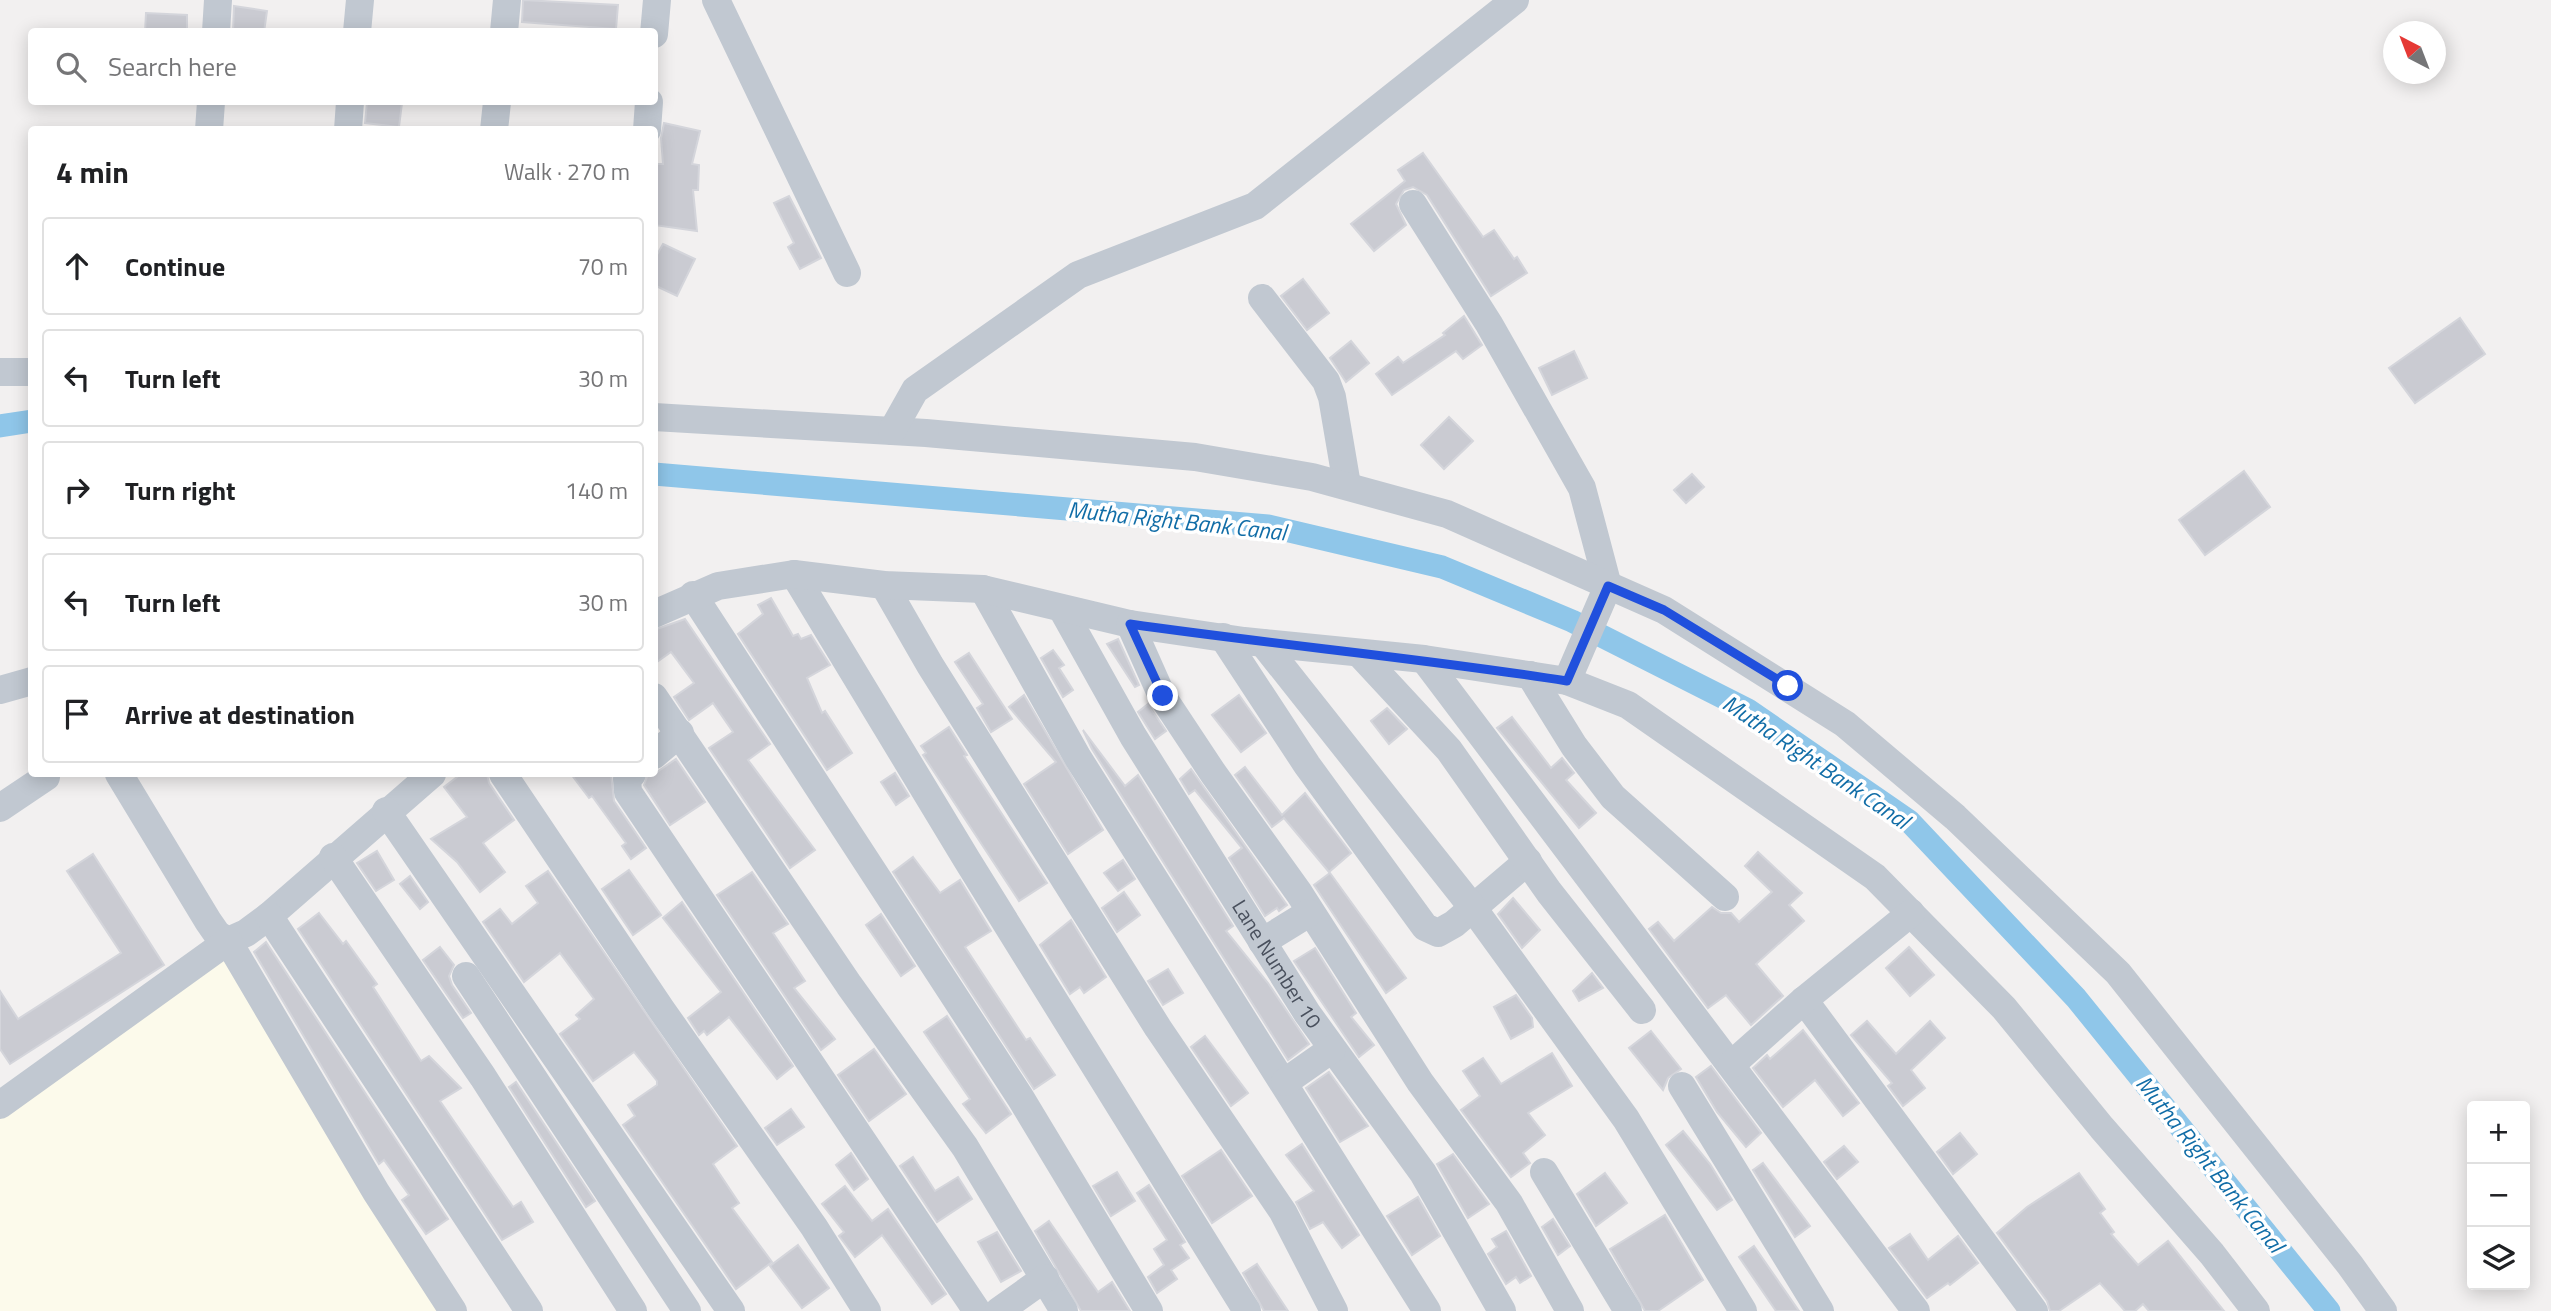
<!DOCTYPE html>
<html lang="en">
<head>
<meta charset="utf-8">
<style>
	body { margin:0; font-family:"Titillium Web",sans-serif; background:#f2f2f2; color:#202124 }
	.controls { position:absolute; right:21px; bottom:21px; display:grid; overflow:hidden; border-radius:7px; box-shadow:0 4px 18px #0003 }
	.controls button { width:63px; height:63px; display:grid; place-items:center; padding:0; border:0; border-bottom:2px solid #e0e0e0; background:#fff; color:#202124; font:35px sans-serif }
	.compass { position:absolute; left:2383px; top:21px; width:63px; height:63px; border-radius:50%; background:#fff; box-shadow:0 4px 18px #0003; rotate:318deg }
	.stop { position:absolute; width:21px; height:21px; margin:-16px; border:5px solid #2050dd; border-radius:50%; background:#fff }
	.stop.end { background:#2050dd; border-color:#fff; box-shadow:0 2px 7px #0008 }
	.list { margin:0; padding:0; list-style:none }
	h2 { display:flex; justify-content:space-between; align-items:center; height:91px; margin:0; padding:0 28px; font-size:30px }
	h2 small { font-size:23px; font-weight:400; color:#757577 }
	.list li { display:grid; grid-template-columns:46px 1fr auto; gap:21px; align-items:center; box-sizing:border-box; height:98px; margin:0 14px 14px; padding:0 14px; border:2px solid #e0e0e0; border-radius:7px }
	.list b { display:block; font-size:26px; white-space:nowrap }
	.list em { font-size:23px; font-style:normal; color:#757577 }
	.icon { flex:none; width:38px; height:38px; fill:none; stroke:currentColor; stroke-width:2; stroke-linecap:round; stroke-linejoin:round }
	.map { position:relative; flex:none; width:2551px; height:1311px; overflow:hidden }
	.search { position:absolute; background:#fff; box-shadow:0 4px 18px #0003; left:28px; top:28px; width:630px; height:77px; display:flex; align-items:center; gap:18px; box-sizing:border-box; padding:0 24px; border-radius:7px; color:#757577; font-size:26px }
	.panel { position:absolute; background:#fff; box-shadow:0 4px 18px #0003; left:28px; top:126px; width:630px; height:651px; border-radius:7px }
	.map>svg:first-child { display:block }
</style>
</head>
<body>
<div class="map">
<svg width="2551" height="1311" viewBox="0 0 2551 1311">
	<rect width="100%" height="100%" fill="#f2f0f0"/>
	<!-- commercial -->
	<polygon fill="#fcfaeb" points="224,955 438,1311 0,1311 0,1117"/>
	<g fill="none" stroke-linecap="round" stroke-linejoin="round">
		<!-- canal -->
		<g stroke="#8fc6e9" stroke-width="23">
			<polyline points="0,426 32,421"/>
			<polyline points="654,474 1268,526 1442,567 1572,621 1748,710 1909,821 2076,998 2329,1311"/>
		</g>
	</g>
	<!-- building -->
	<g fill="#cacbd2" stroke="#d4d5db" stroke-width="2">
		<polygon points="523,0 618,5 616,29 522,22"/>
		<polygon points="234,6 267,11 264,32 233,32"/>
		<polygon points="146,13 187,15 187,32 145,32"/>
		<polygon points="367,102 402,103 399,127 365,123"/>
		<polygon points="664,123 700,131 692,164 699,165 698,190 693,190 697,231 654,225 655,164 663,164 661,138"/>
		<polygon points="1423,153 1483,237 1494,230 1514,259 1517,257 1527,273 1491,296 1427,195 1413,187 1404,190 1396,204 1406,225 1374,251 1351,224 1405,181 1398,170"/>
		<polygon points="789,196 821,258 800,269 788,247 794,243 774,203"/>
		<polygon points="663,244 695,259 677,296 654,285 654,260"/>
		<polygon points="1303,279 1329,313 1307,330 1281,296"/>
		<polygon points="1464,316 1482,345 1463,359 1456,351 1392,395 1376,374 1398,357 1403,363 1445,335 1443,333"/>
		<polygon points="2460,318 2485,354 2415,403 2389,368"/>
		<polygon points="1351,341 1369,363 1346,382 1330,358"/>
		<polygon points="1574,351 1587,378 1552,395 1539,368"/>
		<polygon points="1449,417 1473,441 1444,469 1421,445"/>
		<polygon points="2244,471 2270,507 2205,555 2179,520"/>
		<polygon points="1692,474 1704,487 1686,503 1674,490"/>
		<polygon points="771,598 793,636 798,634 801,639 811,635 830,665 807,678 822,713 825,711 852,753 827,770 738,634 763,614 758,605"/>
		<polygon points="685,619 770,744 748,760 815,850 790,868 709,748 733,732 713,703 689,720 674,697 694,683 671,652 654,664 654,630"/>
		<polygon points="1118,639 1139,685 1135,687 1107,644"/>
		<polygon points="1053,650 1064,665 1059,668 1073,690 1063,697 1041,658"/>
		<polygon points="969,653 1012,719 991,732 977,708 983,704 955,662"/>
		<polygon points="1024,695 1103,830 1068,854 1024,784 1056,762 1009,707"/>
		<polygon points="1239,695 1266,733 1241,752 1212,715"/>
		<polygon points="1148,704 1166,731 1155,739 1138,712"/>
		<polygon points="1387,708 1407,729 1389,744 1371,721"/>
		<polygon points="1512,717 1551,768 1562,758 1574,773 1566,780 1596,813 1579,828 1497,728"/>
		<polygon points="949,727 967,755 964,756 1047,883 1019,901 923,755 926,753 921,746"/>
		<polygon points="1083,730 1125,786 1138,775 1233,926 1226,931 1268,983 1309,1044 1288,1060 1092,749"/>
		<polygon points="676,759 705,802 670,825 644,785 648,774 654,774"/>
		<polygon points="1245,767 1282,815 1305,793 1351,853 1329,872 1284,818 1272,827 1235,775"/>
		<polygon points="1191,769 1287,905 1279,911 1277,908 1265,916 1229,858 1242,848 1195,790 1189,794 1180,779"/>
		<polygon points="895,773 909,796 896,805 881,782"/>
		<polygon points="461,774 487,774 489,783 514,820 483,843 505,872 480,892 457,862 431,839 467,817 444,787"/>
		<polygon points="571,774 611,774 614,801 646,848 631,859 622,846 626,843 592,796 589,798"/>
		<polygon points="377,851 394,880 376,891 357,863"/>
		<polygon points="1758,852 1802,893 1789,905 1804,921 1756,964 1783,996 1751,1025 1726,995 1708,1008 1649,929 1658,922 1674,941 1712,907 1721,913 1731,913 1739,922 1772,892 1745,866"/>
		<polygon points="93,854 164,965 10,1064 0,1049 0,991 18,1019 121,953 67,871"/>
		<polygon points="913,857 940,893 960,880 991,931 965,947 1026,1040 1030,1038 1055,1075 1034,1089 893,872"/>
		<polygon points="1123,860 1135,879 1118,891 1104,873"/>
		<polygon points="629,870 661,915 633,935 602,889"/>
		<polygon points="548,871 737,1146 713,1164 739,1203 732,1208 772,1262 736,1289 623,1125 635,1116 628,1105 657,1085 657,1081 634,1052 593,1081 560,1034 580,1019 576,1015 594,999 560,953 524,982 483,922 500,909 512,924 538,903 526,886"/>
		<polygon points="752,872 788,924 773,933 805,981 794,988 835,1039 821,1050 717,895"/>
		<polygon points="1330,873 1406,978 1386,993 1314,885"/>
		<polygon points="410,876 428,902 420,909 400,884"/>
		<polygon points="1124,892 1140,915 1117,932 1102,908"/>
		<polygon points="1513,898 1540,930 1522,948 1498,914"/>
		<polygon points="682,902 793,1066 777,1079 729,1017 707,1035 704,1031 699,1035 688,1018 721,992 663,918"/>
		<polygon points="319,913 343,944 346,941 377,984 373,987 421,1061 429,1056 461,1088 440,1101 513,1207 521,1202 533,1222 502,1240 298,929"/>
		<polygon points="881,914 915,966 901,976 866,925"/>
		<polygon points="1071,920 1106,977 1084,993 1080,987 1070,994 1040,945"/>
		<polygon points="266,942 448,1219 426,1234 402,1200 409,1195 384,1160 379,1164 254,952"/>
		<polygon points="440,947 454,965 449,976 452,985 471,1013 463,1018 423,960"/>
		<polygon points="1909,947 1934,975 1910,996 1886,968"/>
		<polygon points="1315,948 1356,1013 1351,1017 1374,1045 1359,1057 1294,961"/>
		<polygon points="1168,969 1183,993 1163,1005 1148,981"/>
		<polygon points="1592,973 1603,988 1579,1001 1573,991"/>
		<polygon points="1516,995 1532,1018 1533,1027 1511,1039 1494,1007"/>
		<polygon points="947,1016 1011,1114 986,1133 963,1104 970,1099 924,1032"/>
		<polygon points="1867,1021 1896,1054 1930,1021 1945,1038 1911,1070 1925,1088 1903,1106 1888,1086 1892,1083 1851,1035"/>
		<polygon points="1803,1030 1859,1103 1843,1116 1815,1080 1783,1107 1753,1068 1767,1055 1770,1059"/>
		<polygon points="1651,1031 1681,1069 1668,1078 1663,1090 1629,1048"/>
		<polygon points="1205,1036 1248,1093 1231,1106 1191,1047"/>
		<polygon points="874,1049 906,1094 869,1121 838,1075"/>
		<polygon points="1552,1053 1572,1086 1528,1113 1545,1135 1523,1153 1530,1163 1511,1177 1461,1110 1480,1096 1463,1071 1483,1058 1501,1084"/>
		<polygon points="1711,1066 1761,1133 1746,1147 1717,1112 1696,1077"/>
		<polygon points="1329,1072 1368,1126 1340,1142 1306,1088"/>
		<polygon points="516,1082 595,1201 586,1207 509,1087"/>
		<polygon points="791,1109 804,1127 777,1145 765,1128"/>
		<polygon points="1683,1131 1710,1164 1732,1200 1717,1210 1666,1145"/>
		<polygon points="1960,1133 1977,1154 1953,1174 1937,1152"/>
		<polygon points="1302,1144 1359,1235 1342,1248 1323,1222 1310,1229 1296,1202 1314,1191 1286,1155"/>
		<polygon points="1844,1146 1858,1162 1837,1179 1824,1162"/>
		<polygon points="1221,1150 1252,1196 1212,1223 1182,1176"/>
		<polygon points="851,1153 868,1179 854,1190 836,1165"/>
		<polygon points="1453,1154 1489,1204 1468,1218 1437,1164"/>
		<polygon points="913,1157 935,1191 958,1177 972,1199 937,1222 900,1166"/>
		<polygon points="1763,1163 1810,1226 1795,1237 1753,1170"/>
		<polygon points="1117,1172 1135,1201 1111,1216 1093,1186"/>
		<polygon points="1605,1173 1627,1203 1596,1226 1577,1194"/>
		<polygon points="2079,1173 2105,1209 2100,1213 2114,1232 2111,1234 2138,1265 2168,1241 2224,1311 2149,1311 2143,1304 2135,1311 2125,1311 2100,1283 2059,1311 2050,1311 2047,1301 1997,1233 2027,1207"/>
		<polygon points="1149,1185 1185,1242 1180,1245 1189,1258 1171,1270 1177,1279 1157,1293 1148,1277 1164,1265 1154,1249 1167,1240 1137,1193"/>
		<polygon points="845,1186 872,1221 888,1209 946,1294 932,1304 882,1235 855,1257 839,1236 844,1232 822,1204"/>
		<polygon points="1418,1197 1440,1236 1412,1255 1387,1216"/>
		<polygon points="1665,1215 1703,1280 1658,1311 1645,1311 1610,1249"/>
		<polygon points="1553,1219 1570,1246 1558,1255 1542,1227"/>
		<polygon points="1049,1221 1098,1292 1112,1282 1130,1311 1081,1311 1035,1231"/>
		<polygon points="1506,1231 1531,1276 1520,1283 1516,1277 1506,1284 1488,1254 1497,1247 1492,1239"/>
		<polygon points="997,1232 1021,1271 1001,1282 978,1242"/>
		<polygon points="1910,1234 1928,1260 1958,1236 1978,1263 1950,1285 1948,1283 1927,1298 1889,1248"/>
		<polygon points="798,1245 829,1288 802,1308 770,1266"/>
		<polygon points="1754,1246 1799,1311 1776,1311 1739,1257"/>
		<polygon points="1257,1264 1288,1311 1264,1311 1243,1273"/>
	</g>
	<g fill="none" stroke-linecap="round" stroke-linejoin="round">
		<!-- minor -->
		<g stroke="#c1c8d1" stroke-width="28">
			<polyline points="716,0 847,273"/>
			<polyline points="216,32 218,0"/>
			<polyline points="357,32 360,0"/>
			<polyline points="504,32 507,0"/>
			<polyline points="654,34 657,0"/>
			<polyline points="209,130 211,102"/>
			<polyline points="348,130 350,102"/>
			<polyline points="494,130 497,102"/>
			<polyline points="647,130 649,102"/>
			<polyline points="1413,204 1489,324 1582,488 1608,586 1567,681"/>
			<polyline points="1262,298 1326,381 1332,397 1347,485"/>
			<polyline points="0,372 32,372"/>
			<polyline points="654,417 926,433 1195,457 1312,477 1447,514 1664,610 1845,724 1955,817 2118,973 2350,1265 2383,1311"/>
			<polyline points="892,431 915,390 1078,275 1255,206 1515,0"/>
			<polyline points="794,574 967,860 1247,1311"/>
			<polyline points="884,585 930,665 1158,1028 1283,1212 1334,1311"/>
			<polyline points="983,589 1078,758 1427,1311"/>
			<polyline points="693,595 1020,1097 1149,1311"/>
			<path id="s1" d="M1062,609L1133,736L1307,1013L1423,1173L1502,1311"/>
			<polyline points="654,614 718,586 794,574 884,585 983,589 1130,624 1244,641 1424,659 1567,681 1628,705 1875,877 2004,1008 2102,1128 2212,1254 2256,1311"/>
			<polyline points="1130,624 1162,696 1213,773 1299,893 1420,1082 1509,1203 1570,1311"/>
			<polyline points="1223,637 1307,765 1425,927 1438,933 1454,924 1528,861"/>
			<polyline points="1263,643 1473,908 1626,1119 1743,1311"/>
			<polyline points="1359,653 1449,750 1549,892 1642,1010"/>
			<polyline points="1424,659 1916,1311"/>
			<polyline points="1530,675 1574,746 1613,797 1725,897"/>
			<polyline points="0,690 32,681"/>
			<polyline points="654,697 849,985 965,1147 1064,1311"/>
			<polyline points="654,755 680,733"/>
			<polyline points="119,774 208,921 217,934 228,941 246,933 269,916 432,774"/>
			<polyline points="503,774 661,1009 814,1227 867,1311"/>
			<polyline points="632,774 627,779 628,792 977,1311"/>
			<polyline points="0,808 46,777"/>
			<polyline points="386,811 731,1311"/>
			<polyline points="333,857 483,1077 633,1311"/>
			<polyline points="269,916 529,1311"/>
			<polyline points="1262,942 1309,913"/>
			<polyline points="466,976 687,1311"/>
			<polyline points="1804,1000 2034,1311"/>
			<polyline points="1732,1064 1804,1000 1911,913"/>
			<polyline points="1285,1082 1332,1049"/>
			<polyline points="1682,1086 1820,1311"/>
			<polyline points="0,1105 228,941 376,1192 453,1311"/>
			<polyline points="1544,1172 1628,1311"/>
			<polyline points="999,1311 1045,1278"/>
		</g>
	</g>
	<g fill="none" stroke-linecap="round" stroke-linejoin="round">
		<!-- route -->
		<path stroke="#2050dd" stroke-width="9" d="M1163,696L1130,624C1276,645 1422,658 1567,681L1608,586L1664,610L1788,686"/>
	</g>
	<g text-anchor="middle" stroke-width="7" stroke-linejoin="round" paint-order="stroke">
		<!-- street labels -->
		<g font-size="21" fill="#49505d" stroke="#fff">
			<text dy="7" stroke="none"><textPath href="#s1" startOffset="415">Lane Number 10</textPath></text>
		</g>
		<!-- water labels -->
		<g font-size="23" font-style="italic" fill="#116da7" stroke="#fff">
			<text transform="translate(1177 521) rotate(6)" y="8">Mutha Right Bank Canal</text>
			<text transform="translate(1816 762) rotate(34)" y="8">Mutha Right Bank Canal</text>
			<text transform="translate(2210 1164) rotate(51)" y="8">Mutha Right Bank Canal</text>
		</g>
	</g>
</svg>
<div class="controls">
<button>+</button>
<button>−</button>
<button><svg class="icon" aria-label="layers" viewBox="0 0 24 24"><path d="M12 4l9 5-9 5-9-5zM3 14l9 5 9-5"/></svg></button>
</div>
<svg class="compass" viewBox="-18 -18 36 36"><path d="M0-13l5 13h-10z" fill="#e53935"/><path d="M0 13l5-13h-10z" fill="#757577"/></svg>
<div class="stop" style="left:1788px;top:686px"></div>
<div class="stop end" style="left:1163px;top:696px"></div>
<div class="search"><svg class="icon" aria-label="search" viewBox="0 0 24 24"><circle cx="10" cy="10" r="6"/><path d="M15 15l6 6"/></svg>Search here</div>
<section class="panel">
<h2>4 min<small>Walk · 270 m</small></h2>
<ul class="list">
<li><svg class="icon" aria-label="ahead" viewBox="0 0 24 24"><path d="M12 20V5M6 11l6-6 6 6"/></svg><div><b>Continue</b></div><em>70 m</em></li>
<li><svg class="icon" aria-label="left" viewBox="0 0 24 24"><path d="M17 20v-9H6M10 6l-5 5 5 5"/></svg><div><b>Turn left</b></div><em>30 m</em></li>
<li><svg class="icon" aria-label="right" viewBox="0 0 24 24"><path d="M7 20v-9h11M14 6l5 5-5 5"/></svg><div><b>Turn right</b></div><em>140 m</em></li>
<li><svg class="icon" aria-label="left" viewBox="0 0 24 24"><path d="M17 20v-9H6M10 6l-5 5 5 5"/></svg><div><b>Turn left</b></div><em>30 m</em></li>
<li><svg class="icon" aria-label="arrive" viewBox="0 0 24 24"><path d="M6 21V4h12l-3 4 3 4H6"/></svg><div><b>Arrive at destination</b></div></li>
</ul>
</section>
</div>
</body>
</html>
